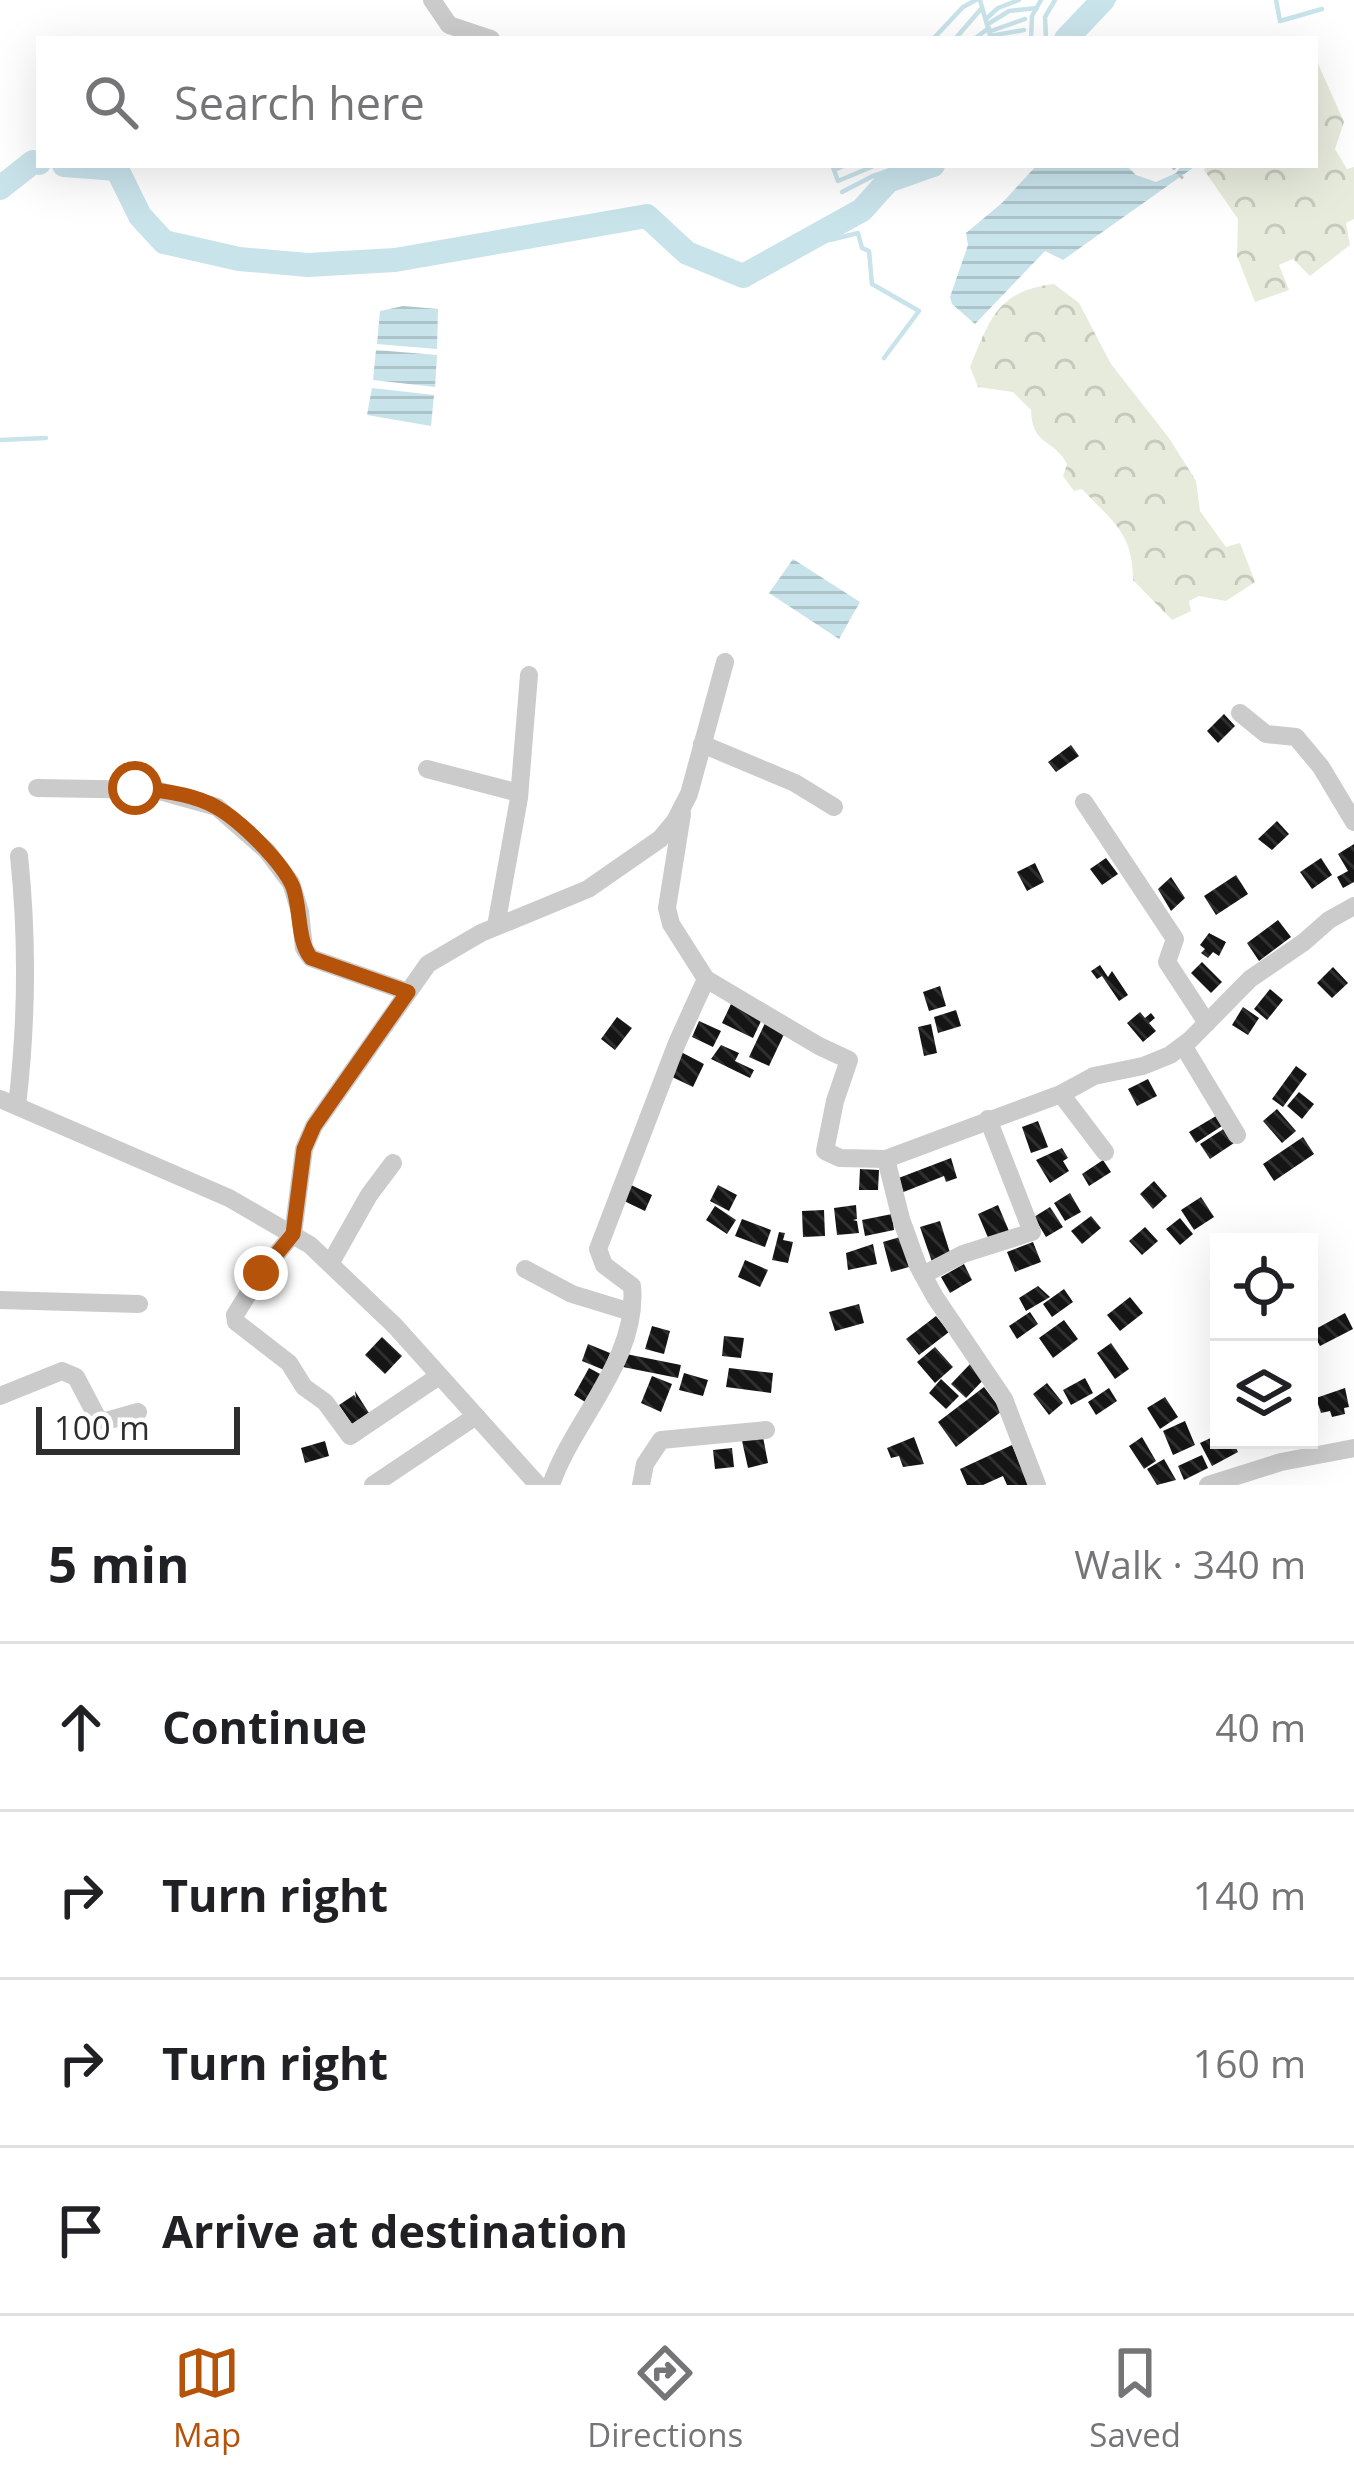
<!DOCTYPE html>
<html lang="en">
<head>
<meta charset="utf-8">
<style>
	body { margin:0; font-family:"Open Sans",sans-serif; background:#f2f2f2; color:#202124 }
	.controls { position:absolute; right:36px; bottom:36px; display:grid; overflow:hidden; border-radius:0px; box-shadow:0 12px 48px #0002 }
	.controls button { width:108px; height:108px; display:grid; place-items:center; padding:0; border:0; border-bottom:3px solid #e0e0e0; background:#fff; color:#202124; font:60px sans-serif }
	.scale { position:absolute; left:36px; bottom:30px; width:204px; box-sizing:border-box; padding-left:12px; border:6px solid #2e2e2e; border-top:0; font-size:33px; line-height:42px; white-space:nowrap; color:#2e2e2e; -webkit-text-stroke:9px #fff; paint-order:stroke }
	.stop { position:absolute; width:36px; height:36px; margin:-27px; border:9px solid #b45309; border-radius:50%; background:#fff }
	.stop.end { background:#b45309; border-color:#fff; box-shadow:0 3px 12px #0008 }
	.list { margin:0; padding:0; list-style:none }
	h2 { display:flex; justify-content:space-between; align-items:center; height:156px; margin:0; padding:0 48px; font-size:51px }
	h2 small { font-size:39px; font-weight:400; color:#757577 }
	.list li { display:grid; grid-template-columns:78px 1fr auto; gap:36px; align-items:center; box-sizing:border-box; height:168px; padding:0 48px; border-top:3px solid #e0e0e0 }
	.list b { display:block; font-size:45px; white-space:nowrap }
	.list em { font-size:39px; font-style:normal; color:#757577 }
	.icon { flex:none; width:66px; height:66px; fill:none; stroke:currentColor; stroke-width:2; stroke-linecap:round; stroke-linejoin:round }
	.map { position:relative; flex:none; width:1354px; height:1485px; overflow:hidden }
	.search { position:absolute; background:#fff; box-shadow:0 12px 48px #0002; left:36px; right:36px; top:36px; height:132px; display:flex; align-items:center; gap:30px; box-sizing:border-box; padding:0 42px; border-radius:0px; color:#757577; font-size:45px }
	.sheet { height:828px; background:#fff }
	nav { display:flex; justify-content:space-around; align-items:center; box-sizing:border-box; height:168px; border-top:3px solid #e0e0e0; background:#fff; font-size:33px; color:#757577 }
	nav a { display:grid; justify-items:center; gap:6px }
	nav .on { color:#b45309 }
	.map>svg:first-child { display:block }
</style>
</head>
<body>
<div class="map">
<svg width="1354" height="1485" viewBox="0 0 1354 1485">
	<defs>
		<pattern id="forest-crowns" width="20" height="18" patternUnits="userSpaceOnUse" patternTransform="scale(3)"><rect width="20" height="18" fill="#e7ebdc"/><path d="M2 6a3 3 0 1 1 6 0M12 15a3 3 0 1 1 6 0" fill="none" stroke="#c6cabd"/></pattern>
		<pattern id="water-rules" width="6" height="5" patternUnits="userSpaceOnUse" patternTransform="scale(3)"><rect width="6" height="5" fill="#c9e3eb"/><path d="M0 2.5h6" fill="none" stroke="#adc3ca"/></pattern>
		<pattern id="building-back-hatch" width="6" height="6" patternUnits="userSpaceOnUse" patternTransform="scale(3)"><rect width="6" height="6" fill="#151515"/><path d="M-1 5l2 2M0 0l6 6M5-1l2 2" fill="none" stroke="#2f2f2f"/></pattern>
	</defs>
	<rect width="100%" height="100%" fill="#fff"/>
	<!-- forest -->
	<g fill="url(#forest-crowns)">
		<polygon points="1315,57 1344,122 1335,149 1347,169 1354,167 1354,219 1346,223 1350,245 1310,276 1293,259 1279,265 1289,290 1255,302 1237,256 1238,219 1204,170 1208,165 1315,165"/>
		<path d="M1054,284L1079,303L1111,364L1169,438L1196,481L1200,511L1226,547L1240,543L1255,582L1226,601L1199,596L1189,601L1191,611L1172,620L1133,580C1133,533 1113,522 1082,489L1074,491L1063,476L1067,464C1055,439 1032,447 1031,410L1013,392L978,387L970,367C990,319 997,291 1054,284Z"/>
	</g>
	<!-- water -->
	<g fill="url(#water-rules)">
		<polygon points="1037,165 1126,165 1136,175 1156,182 1176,173 1182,165 1197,165 1063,260 1045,251 975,324 952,304 950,297 968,245 966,233 1002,203"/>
		<polygon points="403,306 438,309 437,349 377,344 380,311"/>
		<polygon points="376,350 437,355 435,387 373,380"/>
		<polygon points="372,388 434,395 431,426 367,415"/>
		<polygon points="793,559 860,602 839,639 769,593"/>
	</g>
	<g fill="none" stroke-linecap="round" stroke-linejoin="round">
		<!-- stream -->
		<g stroke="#c9e3eb" stroke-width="4.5">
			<polyline points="980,0 991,39"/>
			<polyline points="1276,0 1280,21 1322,9"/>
			<polyline points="1097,16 1114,0"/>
			<polyline points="987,18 998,8 1019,0"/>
			<polyline points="988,24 1009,11 1037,8"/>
			<polyline points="991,31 1025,19"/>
			<polyline points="990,36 1024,30"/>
			<polyline points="933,39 963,7 976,0"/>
			<polyline points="955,39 981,9"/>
			<polyline points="974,39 989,28"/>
			<polyline points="1031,39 1032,16 1041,0"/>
			<polyline points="1046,39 1045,17 1055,0"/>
			<polyline points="832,165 834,170 846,165"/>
			<polyline points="117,169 121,165"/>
			<polyline points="834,170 838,181 876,165"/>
			<polyline points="842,192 873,176 907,165"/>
			<polyline points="820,236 830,240 858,233 862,248 869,251 872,284 919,311 884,358"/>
			<polyline points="0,440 46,438"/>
		</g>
		<!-- river -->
		<g stroke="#c9e3eb" stroke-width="24">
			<polyline points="1066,39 1103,0"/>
			<polyline points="64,165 117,169 140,216 164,242 239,259 308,265 395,260 647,216 687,253 743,276 862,210 888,181 933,165"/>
			<polyline points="0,188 33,162 39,163"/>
		</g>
	</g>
	<!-- building -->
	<g fill="url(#building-back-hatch)">
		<polygon points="1224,714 1235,726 1218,743 1207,731"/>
		<polygon points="1071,745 1079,756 1056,772 1048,762"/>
		<polygon points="1277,821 1289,834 1272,850 1258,839"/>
		<polygon points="1354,844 1354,882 1343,888 1337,877 1348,871 1338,854"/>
		<polygon points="1106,858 1118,874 1102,885 1090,869"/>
		<polygon points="1321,858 1332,875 1312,889 1300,872"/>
		<polygon points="1035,863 1044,882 1027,891 1017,872"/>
		<polygon points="1236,875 1248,894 1216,915 1204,896"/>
		<polygon points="1171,877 1185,898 1171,911 1158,889"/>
		<polygon points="1278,920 1291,937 1259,961 1247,943"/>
		<polygon points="1209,933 1226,942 1219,956 1213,952 1208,958 1201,953 1205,949 1200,945"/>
		<polygon points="1202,962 1222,982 1211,993 1191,973"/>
		<polygon points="1100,965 1108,977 1112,971 1128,995 1119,1001 1102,976 1097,979 1091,971"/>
		<polygon points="1333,967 1348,983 1332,998 1317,983"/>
		<polygon points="940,986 946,1006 929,1011 923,992"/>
		<polygon points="1270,989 1283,1000 1267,1020 1254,1009"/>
		<polygon points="731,1004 762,1019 753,1038 722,1023"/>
		<polygon points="1243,1007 1259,1018 1248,1035 1232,1025"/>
		<polygon points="956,1010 961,1026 938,1033 934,1017"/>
		<polygon points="1140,1012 1145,1018 1151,1013 1155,1018 1149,1023 1156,1031 1143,1042 1127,1023"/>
		<polygon points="617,1017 632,1028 615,1050 601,1039"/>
		<polygon points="699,1021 721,1031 713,1047 692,1037"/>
		<polygon points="766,1021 786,1030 769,1066 749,1057"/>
		<polygon points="931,1024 937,1053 924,1056 918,1027"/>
		<polygon points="721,1045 739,1053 735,1061 754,1070 750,1078 711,1059"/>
		<polygon points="681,1052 704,1064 693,1087 670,1076"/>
		<polygon points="1296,1066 1307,1074 1283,1107 1272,1099"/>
		<polygon points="1148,1079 1157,1096 1137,1106 1128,1089"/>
		<polygon points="1299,1092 1314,1104 1302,1119 1287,1106"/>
		<polygon points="1277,1109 1296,1131 1282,1143 1263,1121"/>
		<polygon points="1216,1116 1222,1126 1196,1143 1189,1132"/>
		<polygon points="1038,1121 1048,1147 1031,1153 1022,1127"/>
		<polygon points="1225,1128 1234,1143 1210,1159 1200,1144"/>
		<polygon points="1303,1137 1314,1154 1274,1181 1263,1164"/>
		<polygon points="1062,1148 1068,1158 1063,1161 1069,1171 1050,1183 1036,1160"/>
		<polygon points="951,1158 957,1178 946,1182 944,1176 901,1193 896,1179"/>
		<polygon points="1103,1160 1111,1172 1089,1186 1082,1174"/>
		<polygon points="860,1169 879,1170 878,1190 859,1190"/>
		<polygon points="1154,1181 1167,1196 1153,1209 1140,1194"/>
		<polygon points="631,1185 652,1195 645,1211 624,1201"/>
		<polygon points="718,1185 737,1195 729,1211 710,1201"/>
		<polygon points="1070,1193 1081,1212 1065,1221 1054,1203"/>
		<polygon points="1201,1197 1214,1217 1194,1230 1181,1210"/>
		<polygon points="856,1205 857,1219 853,1220 857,1221 859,1233 837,1235 834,1208"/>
		<polygon points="998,1205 1009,1231 989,1240 978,1214"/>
		<polygon points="715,1206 736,1220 727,1234 706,1220"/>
		<polygon points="1050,1207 1063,1227 1046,1237 1034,1217"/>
		<polygon points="824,1210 825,1236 803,1237 802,1211"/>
		<polygon points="892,1214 894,1230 865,1236 862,1220"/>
		<polygon points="1091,1216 1101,1228 1082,1244 1071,1231"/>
		<polygon points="1180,1218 1193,1234 1180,1245 1166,1229"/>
		<polygon points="742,1219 771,1230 765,1247 735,1236"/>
		<polygon points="940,1221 951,1256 932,1262 920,1227"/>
		<polygon points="1145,1227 1158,1241 1142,1255 1129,1241"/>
		<polygon points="779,1232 785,1233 783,1240 793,1242 788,1263 772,1260"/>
		<polygon points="900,1237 909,1267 891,1272 883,1242"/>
		<polygon points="1033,1242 1041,1262 1015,1272 1007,1252"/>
		<polygon points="873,1244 877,1264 848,1270 846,1253"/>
		<polygon points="745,1260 768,1270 760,1287 738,1277"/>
		<polygon points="964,1264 972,1280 950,1293 941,1277"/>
		<polygon points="1038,1286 1050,1297 1026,1311 1019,1298"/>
		<polygon points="1064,1289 1073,1302 1052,1317 1043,1304"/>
		<polygon points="1130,1297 1143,1313 1120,1331 1107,1315"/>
		<polygon points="859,1304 864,1323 835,1331 829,1312"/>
		<polygon points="1030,1312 1038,1324 1017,1339 1009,1326"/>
		<polygon points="1345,1313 1353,1329 1320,1346 1312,1331"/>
		<polygon points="936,1316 949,1332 919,1355 906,1339"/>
		<polygon points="1064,1320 1078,1339 1053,1358 1039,1338"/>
		<polygon points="652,1326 670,1331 664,1354 645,1349"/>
		<polygon points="724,1336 744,1338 741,1358 722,1356"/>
		<polygon points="382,1337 402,1356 385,1374 365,1355"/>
		<polygon points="1111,1343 1129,1369 1115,1379 1097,1353"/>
		<polygon points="588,1344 610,1353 604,1370 582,1361"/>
		<polygon points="935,1347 953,1367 935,1383 917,1362"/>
		<polygon points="621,1353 681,1365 678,1378 618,1366"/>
		<polygon points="971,1363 986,1377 966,1398 951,1384"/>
		<polygon points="589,1368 606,1377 590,1405 574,1395"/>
		<polygon points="729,1368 773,1373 771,1393 726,1387"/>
		<polygon points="684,1373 708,1380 703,1396 679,1390"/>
		<polygon points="652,1376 672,1384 661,1412 641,1403"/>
		<polygon points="1085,1378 1093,1393 1071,1405 1063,1390"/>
		<polygon points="941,1379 959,1396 946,1409 929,1393"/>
		<polygon points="1047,1383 1063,1403 1049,1415 1033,1394"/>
		<polygon points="984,1387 1002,1411 956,1447 938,1422"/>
		<polygon points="1109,1388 1117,1401 1096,1415 1088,1402"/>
		<polygon points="1345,1388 1349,1407 1344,1408 1345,1414 1332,1417 1330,1411 1321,1413 1316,1398"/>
		<polygon points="355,1391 369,1413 352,1424 339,1405 354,1395 356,1398"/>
		<polygon points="1165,1397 1178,1417 1160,1429 1147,1408"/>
		<polygon points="1185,1421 1195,1445 1173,1455 1163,1431"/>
		<polygon points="1219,1434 1219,1440 1232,1440 1238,1452 1212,1466 1200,1443"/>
		<polygon points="763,1437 768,1463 748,1468 742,1441"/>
		<polygon points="914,1437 924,1464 903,1467 899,1456 891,1458 887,1448"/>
		<polygon points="1142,1437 1156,1461 1144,1469 1129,1446"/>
		<polygon points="325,1441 329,1456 305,1463 301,1448"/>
		<polygon points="1012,1445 1029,1485 1007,1485 1003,1476 983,1485 967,1485 960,1469"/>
		<polygon points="732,1448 734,1467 715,1469 713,1450"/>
		<polygon points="1202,1455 1208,1468 1184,1480 1178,1466"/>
		<polygon points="1164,1459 1176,1480 1157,1485 1147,1469"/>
	</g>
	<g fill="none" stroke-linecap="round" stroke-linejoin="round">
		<!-- path -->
		<polyline stroke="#cbcbcb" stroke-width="3" stroke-dasharray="6 6" stroke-linecap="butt" points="1171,165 1185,181"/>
		<!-- minor -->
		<g stroke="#cbcbcb" stroke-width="18">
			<polyline points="432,0 449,25 491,39"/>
			<polyline points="1240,713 1266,734 1296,737 1321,767 1354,822"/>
			<polyline points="702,744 795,783 834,807"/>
			<polyline points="427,769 519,793"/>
			<polyline points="37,788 156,790 217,807 267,851 291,883 300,912 304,948 311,958 408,992"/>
			<polyline points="1084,802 1175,939 1167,962 1207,1023"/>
			<polyline points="496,926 519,798 529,675"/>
			<polyline points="706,979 819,1046 849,1060 835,1101 825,1151 840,1158 886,1159 1061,1094 1094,1076 1143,1066 1170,1055 1190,1040 1250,979 1304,942 1329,920 1354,906"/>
			<polyline points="1184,1047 1237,1135"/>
			<polyline points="1061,1094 1105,1152"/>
			<polyline points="0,1099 229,1198 310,1245 395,1326 538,1485"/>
			<path d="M17,1106C27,1021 28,941 19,856"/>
			<polyline points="886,1159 901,1219 918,1266 935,1297 1004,1399 1037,1485"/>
			<polyline points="330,1264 369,1195 393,1163"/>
			<polyline points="525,1269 572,1294 631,1312"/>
			<polyline points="923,1275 963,1254 1032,1232 988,1119"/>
			<polyline points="0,1300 139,1304"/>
			<polyline points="439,1376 350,1436 325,1402 304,1387 289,1363 236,1322 235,1315 261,1273 293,1234 304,1149 314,1126 428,964 481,933 588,889 660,839 675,821 689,794 725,662"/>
			<polyline points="0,1396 62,1371 76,1377 98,1419 106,1421 138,1412"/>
			<polyline points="373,1485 476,1416"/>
			<path d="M551,1485C573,1420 639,1359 632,1286L604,1265L598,1249L677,1043L706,979L671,924L667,908L682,814"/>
			<polyline points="641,1485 645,1464 661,1440 766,1430"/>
			<polyline points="1208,1485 1281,1462 1354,1448"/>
		</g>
	</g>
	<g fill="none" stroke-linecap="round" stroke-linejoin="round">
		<!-- route -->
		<path stroke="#b45309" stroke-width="15" d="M135,788C161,790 194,794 216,807C241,821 282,862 293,887C301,909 297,941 311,958L408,992L314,1126L304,1149L293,1234L261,1273"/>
	</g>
</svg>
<div class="controls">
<button><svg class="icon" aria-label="locate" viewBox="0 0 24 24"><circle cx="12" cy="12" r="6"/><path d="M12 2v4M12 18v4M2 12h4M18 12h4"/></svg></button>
<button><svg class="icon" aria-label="layers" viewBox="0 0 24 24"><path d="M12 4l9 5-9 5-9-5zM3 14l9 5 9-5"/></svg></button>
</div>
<div class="scale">100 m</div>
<div class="stop" style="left:135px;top:788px"></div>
<div class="stop end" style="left:261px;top:1273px"></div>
<div class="search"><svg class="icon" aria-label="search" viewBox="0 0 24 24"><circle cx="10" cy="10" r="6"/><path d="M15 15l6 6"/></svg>Search here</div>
</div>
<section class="sheet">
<h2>5 min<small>Walk · 340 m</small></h2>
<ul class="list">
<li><svg class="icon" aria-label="ahead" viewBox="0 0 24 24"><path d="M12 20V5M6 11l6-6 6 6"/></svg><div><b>Continue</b></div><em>40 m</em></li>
<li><svg class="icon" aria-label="right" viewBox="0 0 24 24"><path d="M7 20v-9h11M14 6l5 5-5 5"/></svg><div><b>Turn right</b></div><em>140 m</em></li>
<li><svg class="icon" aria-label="right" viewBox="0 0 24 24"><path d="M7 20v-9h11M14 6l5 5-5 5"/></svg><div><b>Turn right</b></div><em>160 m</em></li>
<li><svg class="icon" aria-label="arrive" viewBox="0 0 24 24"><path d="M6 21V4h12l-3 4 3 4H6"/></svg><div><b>Arrive at destination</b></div></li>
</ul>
</section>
<nav>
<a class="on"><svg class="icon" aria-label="map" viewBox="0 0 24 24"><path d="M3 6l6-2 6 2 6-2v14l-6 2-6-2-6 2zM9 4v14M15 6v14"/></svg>Map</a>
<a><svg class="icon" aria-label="directions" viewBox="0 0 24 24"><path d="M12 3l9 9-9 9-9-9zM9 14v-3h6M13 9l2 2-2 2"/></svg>Directions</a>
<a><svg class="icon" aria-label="saved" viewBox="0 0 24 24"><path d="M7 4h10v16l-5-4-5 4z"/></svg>Saved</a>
</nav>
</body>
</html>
